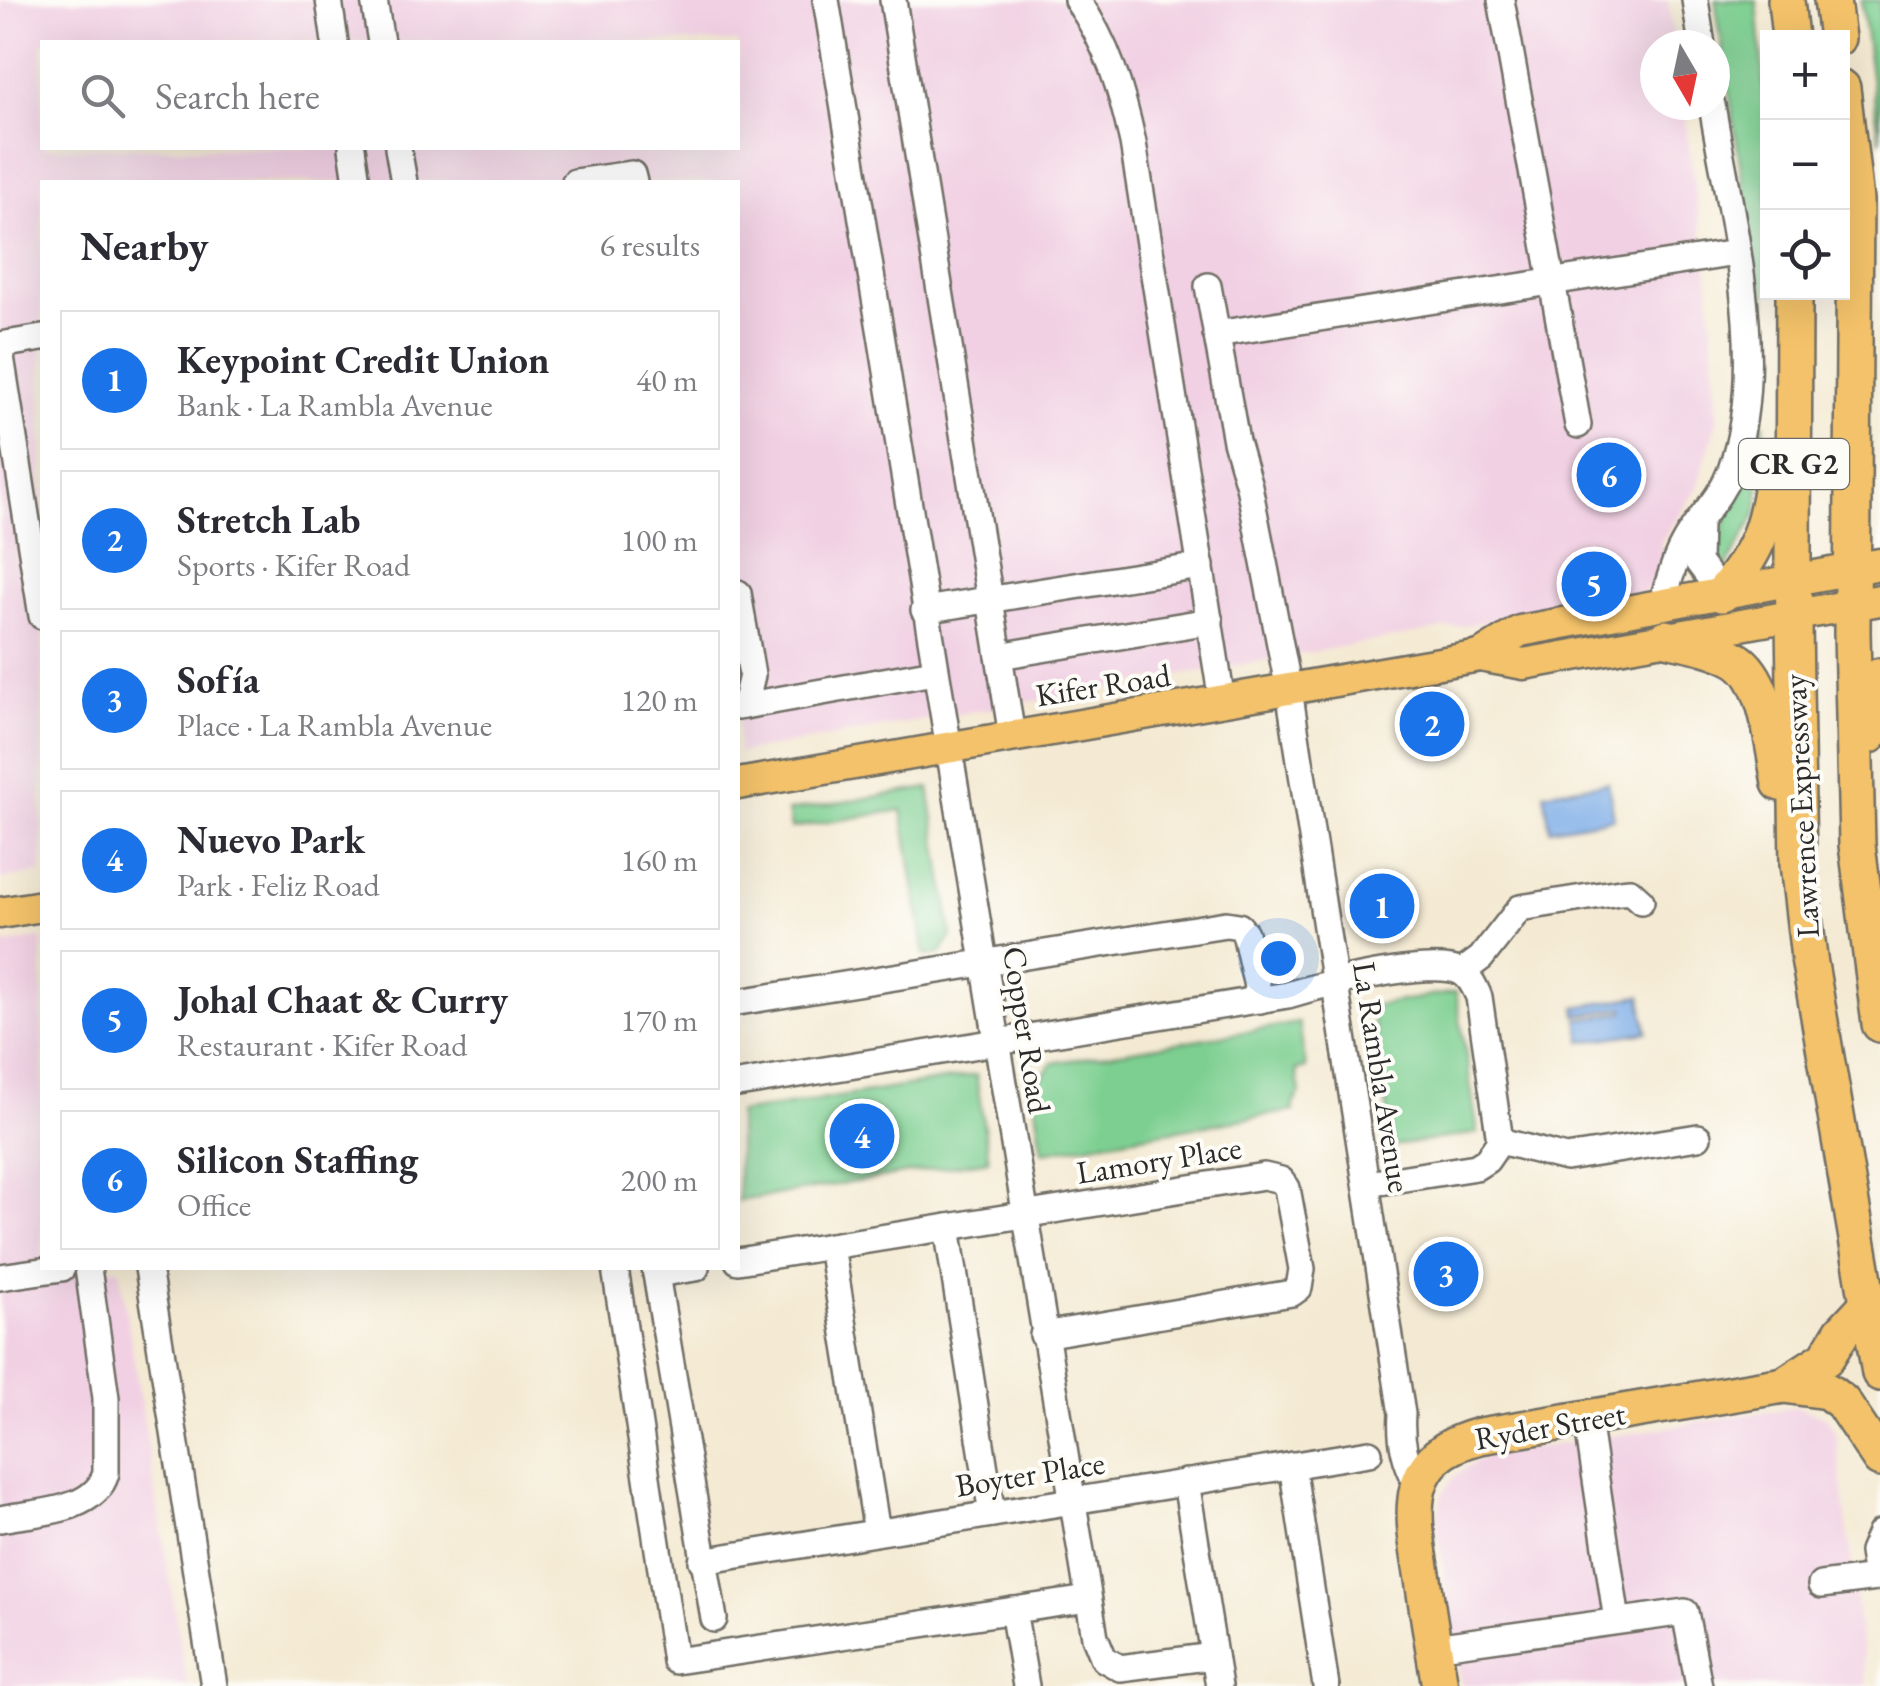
<!DOCTYPE html>
<html lang="en">
<head>
<meta charset="utf-8">
<style>
	body { margin:0; font-family:"EB Garamond",serif; background:#f2f2f3; color:#2b2b33 }
	.controls { position:absolute; right:30px; top:30px; display:grid; overflow:hidden; border-radius:0px; box-shadow:0 10px 40px #0002 }
	.controls button { width:90px; height:90px; display:grid; place-items:center; padding:0; border:0; border-bottom:2px solid #e1e1e2; background:#fff; color:#2b2b33; font:50px sans-serif }
	.compass { position:absolute; left:1640px; top:30px; width:90px; height:90px; border-radius:50%; background:#fff; box-shadow:0 10px 40px #0002; rotate:171deg }
	.you { position:absolute; left:1278px; top:958px; width:35px; height:35px; margin:-25px; border:8px solid #fff; border-radius:50%; background:#1a73e8; box-shadow:0 0 0 15px #1a73e833 }
	.badge { display:grid; place-items:center; width:65px; height:65px; border-radius:50%; background:#1a73e8; color:#fff; font-size:32px; font-weight:700 }
	.pin { position:absolute; translate:-50% -50%; border:5px solid #fff; box-shadow:0 2px 10px #0006 }
	.list { margin:0; padding:0; list-style:none }
	h2 { display:flex; justify-content:space-between; align-items:center; height:130px; margin:0; padding:0 40px; font-size:42px }
	h2 small { font-size:32px; font-weight:400; color:#7c7c81 }
	.list li { display:grid; grid-template-columns:65px 1fr auto; gap:30px; align-items:center; box-sizing:border-box; height:140px; margin:0 20px 20px; padding:0 20px; border:2px solid #e1e1e2; border-radius:0px }
	.list b { display:block; font-size:38px; white-space:nowrap }
	.list p { margin:0; font-size:32px; white-space:nowrap; color:#7c7c81 }
	.list em { font-size:32px; font-style:normal; color:#7c7c81 }
	.icon { flex:none; width:55px; height:55px; fill:none; stroke:currentColor; stroke-width:2; stroke-linecap:round; stroke-linejoin:round }
	.map { position:relative; flex:none; width:1880px; height:1686px; overflow:hidden }
	.search { position:absolute; background:#fff; box-shadow:0 10px 40px #0002; left:40px; top:40px; width:700px; height:110px; display:flex; align-items:center; gap:25px; box-sizing:border-box; padding:0 35px; border-radius:0px; color:#7c7c81; font-size:38px }
	.panel { position:absolute; background:#fff; box-shadow:0 10px 40px #0002; left:40px; top:180px; width:700px; height:1090px; border-radius:0px }
	.map>svg:first-child { display:block }
</style>
</head>
<body>
<div class="map">
<svg width="1880" height="1686" viewBox="0 0 1880 1686">
	<rect width="100%" height="100%" fill="#fdfcf7"/>
	<filter id="ink" filterUnits="userSpaceOnUse"><feTurbulence type="fractalNoise" baseFrequency=".01" numOctaves="2"/><feDisplacementMap in="SourceGraphic" scale="20" xChannelSelector="R" yChannelSelector="G"/><feConvolveMatrix kernelMatrix="1 2 1 2 8 2 1 2 1" color-interpolation-filters="sRGB"/></filter>
	<filter id="wash" filterUnits="userSpaceOnUse"><feTurbulence type="fractalNoise" baseFrequency=".0048" numOctaves="4" result="noise"/><feDisplacementMap in="SourceGraphic" scale="40" xChannelSelector="R" yChannelSelector="G"/><feGaussianBlur stdDeviation="2.25" result="paint"/><feColorMatrix in="noise" values="0 0 0 0 0 0 0 0 0 0 0 0 0 0 0 0 0 1.4 0 .05"/><feComposite in="paint" operator="in"/></filter>
	<g filter="url(#wash)">
		<rect width="100%" height="100%" fill="#f4ead3"/>
		<!-- built -->
		<g fill="#f1d0e3" fill-rule="evenodd">
			<path d="M0,0H1668L1674,45H1655V105H1683L1709,284L1718,417L1697,488L1661,542L1659,579L1654,587L1636,595L738,753V182H42V872L0,880ZM42,42H738V148H42Z"/>
			<polygon points="42,938 42,1268 119,1268 187,1686 0,1686 0,945"/>
			<polygon points="1796,1407 1826,1417 1836,1433 1866,1686 1462,1686 1436,1522 1443,1493 1455,1475 1485,1456"/>
		</g>
		<!-- green -->
		<g fill="#7dcf91" stroke="#547d5e" stroke-width="2.5">
			<polygon points="1715,0 1756,0 1758,13 1768,145 1766,308 1763,314"/>
			<polygon points="1861,0 1880,0 1880,141"/>
			<polygon points="1764,424 1757,512 1726,568 1718,559 1715,547 1745,477 1758,425"/>
			<polygon points="929,788 952,936 940,954 925,956 902,810 791,828 788,811"/>
			<polygon points="1456,992 1478,1133 1393,1146 1371,1006"/>
			<polygon points="1299,1023 1306,1068 1296,1070 1300,1093 1293,1104 1294,1111 1043,1152 1033,1089 1052,1063"/>
			<polygon points="976,1075 989,1160 738,1201 738,1113"/>
		</g>
		<!-- water -->
		<g fill="#7eade8" stroke="#546c8a" stroke-width="2.5">
			<polygon points="1608,782 1614,818 1550,829 1544,793"/>
			<polygon points="1641,996 1647,1032 1582,1042 1578,1019 1624,1012 1624,1008 1577,1015 1576,1007"/>
		</g>
	</g>
	<g filter="url(#ink)">
		<g fill="none" stroke-linecap="round" stroke-linejoin="round">
			<!-- minor casing -->
			<g stroke="#716e66" stroke-width="30">
				<g id="minor">
					<polyline points="329,0 335,42"/>
					<polyline points="374,0 381,42"/>
					<polyline points="826,0 1095,1637 1104,1659 1120,1668 1214,1656"/>
					<polyline points="893,0 1012,736"/>
					<path d="M1077,0C1108,44 1122,92 1133,143L1222,701"/>
					<polyline points="1501,0 1578,425"/>
					<polyline points="1695,0 1702,45"/>
					<polyline points="352,148 357,182"/>
					<polyline points="398,148 404,182"/>
					<polyline points="575,182 632,174 634,182"/>
					<path d="M1208,286L1236,441L1249,486L1289,690L1402,1414C1400,1441 1405,1462 1418,1485"/>
					<polyline points="1216,334 1736,253"/>
					<polyline points="0,345 42,338"/>
					<polyline points="0,350 42,616"/>
					<polyline points="1699,524 1698,562 1722,594"/>
					<polyline points="738,593 752,675 745,706"/>
					<path d="M1660,605C1669,586 1672,565 1682,547C1696,519 1719,502 1731,470C1770,361 1730,216 1712,105"/>
					<polyline points="924,610 1201,566"/>
					<polyline points="999,656 1210,621"/>
					<polyline points="738,707 934,672"/>
					<polyline points="1462,972 1481,958 1520,908 1620,892 1630,891 1641,901"/>
					<polyline points="738,1002 1226,924 1239,926 1245,933 1260,1000"/>
					<path d="M738,1084L1288,995C1320,985 1433,957 1461,972C1471,977 1475,988 1479,997L1500,1141L1487,1160L1476,1167L1367,1184"/>
					<polyline points="1500,1141 1566,1158 1698,1137"/>
					<polyline points="947,1227 992,1514"/>
					<polyline points="831,1246 877,1532"/>
					<polyline points="738,1261 1264,1176 1281,1180 1287,1188 1302,1269 1299,1288 1292,1293 1043,1335"/>
					<polyline points="148,1268 214,1686"/>
					<polyline points="615,1268 675,1661 1088,1599"/>
					<polyline points="655,1268 714,1619"/>
					<polyline points="656,1274 696,1268"/>
					<polyline points="0,1277 62,1268"/>
					<polyline points="1587,1419 1617,1621"/>
					<polyline points="1292,1465 1326,1686"/>
					<polyline points="1186,1482 1219,1686"/>
					<path d="M0,1519C34,1512 95,1513 106,1473V1398L88,1268"/>
					<polyline points="702,1561 1369,1453"/>
					<polyline points="1821,1585 1876,1578 1872,1552 1880,1533"/>
					<polyline points="1013,1610 1026,1686"/>
					<polyline points="1434,1647 1685,1612 1699,1686"/>
				</g>
			</g>
			<!-- major casing -->
			<g stroke="#716e66" stroke-width="35">
				<g id="major">
					<polyline points="1480,656 1520,631 1880,564"/>
					<polyline points="738,784 1480,656 1524,664 1880,600"/>
					<polyline points="0,913 42,906"/>
				</g>
			</g>
			<!-- highway casing -->
			<g stroke="#716e66" stroke-width="40">
				<g id="highway">
					<polyline points="1786,0 1790,38"/>
					<polyline points="1832,0 1837,38"/>
					<polyline points="1842,88 1855,200 1852,632 1857,845 1880,1024"/>
					<polyline points="1794,292 1793,562 1798,864 1809,958 1880,1373"/>
					<path d="M1722,594C1764,545 1767,519 1776,457"/>
					<path d="M1666,638C1689,643 1714,647 1735,659C1768,677 1773,748 1780,783"/>
					<polyline points="1870,735 1880,676"/>
					<polyline points="1784,1385 1827,1391 1842,1402 1880,1459"/>
					<path d="M1440,1686C1434,1650 1428,1615 1423,1579C1412,1514 1400,1456 1480,1436L1784,1385L1826,1358L1842,1332L1869,1303"/>
				</g>
			</g>
			<!-- minor -->
			<use href="#minor" stroke="#fff" stroke-width="25"/>
			<!-- major -->
			<use href="#major" stroke="#f3c26a" stroke-width="30"/>
			<!-- highway -->
			<use href="#highway" stroke="#f3c26a" stroke-width="35"/>
		</g>
	</g>
	<g text-anchor="middle" stroke-width="8" stroke-linejoin="round" paint-order="stroke">
		<!-- shield labels -->
		<rect fill="#fdfcf7" stroke="#6a6a68" stroke-width="2.5" x="1739" y="439" width="110" height="50" rx="8"/>
		<g font-size="30" font-weight="bold" fill="#2b2b2b">
			<text x="1794" y="474">CR G2</text>
		</g>
		<!-- street labels -->
		<g font-size="32" fill="#2b2b2b" stroke="#fdfcf7">
			<text transform="translate(1103 685) rotate(-9)" y="11">Kifer Road</text>
			<text transform="translate(1801 806) rotate(-93)" y="11">Lawrence Expressway</text>
			<text transform="translate(1027 1030) rotate(81)" y="11">Copper Road</text>
			<text transform="translate(1382 1077) rotate(81)" y="11">La Rambla Avenue</text>
			<text transform="translate(1159 1160) rotate(-9)" y="11">Lamory Place</text>
			<text transform="translate(1550 1426) rotate(-10)" y="11">Ryder Street</text>
			<text transform="translate(1030 1474) rotate(-9)" y="11">Boyter Place</text>
		</g>
	</g>
</svg>
<div class="controls">
<button>+</button>
<button>−</button>
<button><svg class="icon" aria-label="locate" viewBox="0 0 24 24"><circle cx="12" cy="12" r="6"/><path d="M12 2v4M12 18v4M2 12h4M18 12h4"/></svg></button>
</div>
<svg class="compass" viewBox="-18 -18 36 36"><path d="M0-13l5 13h-10z" fill="#e53935"/><path d="M0 13l5-13h-10z" fill="#7c7c81"/></svg>
<div class="you"></div>
<div class="pin badge" style="left:1382px;top:906px">1</div>
<div class="pin badge" style="left:1432px;top:724px">2</div>
<div class="pin badge" style="left:1446px;top:1274px">3</div>
<div class="pin badge" style="left:862px;top:1136px">4</div>
<div class="pin badge" style="left:1594px;top:584px">5</div>
<div class="pin badge" style="left:1609px;top:475px">6</div>
<div class="search"><svg class="icon" aria-label="search" viewBox="0 0 24 24"><circle cx="10" cy="10" r="6"/><path d="M15 15l6 6"/></svg>Search here</div>
<section class="panel">
<h2>Nearby<small>6 results</small></h2>
<ul class="list">
<li><span class="badge">1</span><div><b>Keypoint Credit Union</b><p>Bank · La Rambla Avenue</p></div><em>40 m</em></li>
<li><span class="badge">2</span><div><b>Stretch Lab</b><p>Sports · Kifer Road</p></div><em>100 m</em></li>
<li><span class="badge">3</span><div><b>Sofía</b><p>Place · La Rambla Avenue</p></div><em>120 m</em></li>
<li><span class="badge">4</span><div><b>Nuevo Park</b><p>Park · Feliz Road</p></div><em>160 m</em></li>
<li><span class="badge">5</span><div><b>Johal Chaat &amp; Curry</b><p>Restaurant · Kifer Road</p></div><em>170 m</em></li>
<li><span class="badge">6</span><div><b>Silicon Staffing</b><p>Office</p></div><em>200 m</em></li>
</ul>
</section>
</div>
</body>
</html>
